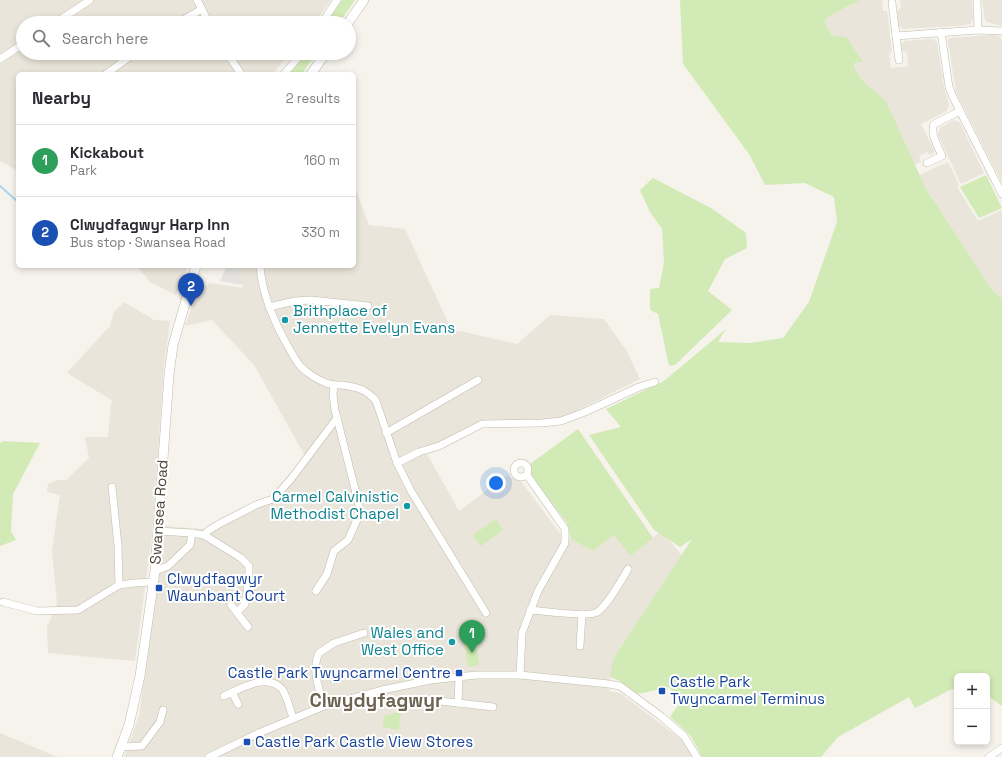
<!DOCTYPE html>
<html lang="en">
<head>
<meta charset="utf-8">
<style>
	body { margin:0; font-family:"Space Grotesk",sans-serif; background:#f7f7f7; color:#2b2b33 }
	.controls { position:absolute; right:12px; bottom:12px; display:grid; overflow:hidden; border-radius:6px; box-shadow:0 2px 6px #0003 }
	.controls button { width:36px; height:36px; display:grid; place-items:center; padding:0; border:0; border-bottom:1px solid #e1e1e2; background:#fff; color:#2b2b33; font:20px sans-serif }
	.you { position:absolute; left:496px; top:483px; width:14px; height:14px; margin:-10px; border:3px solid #fff; border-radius:50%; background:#1a73e8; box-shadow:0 0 0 6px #1a73e833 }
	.badge { display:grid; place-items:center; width:26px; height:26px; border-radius:50%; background:#fc3f1d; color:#fff; font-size:13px; font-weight:700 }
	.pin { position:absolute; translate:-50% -33px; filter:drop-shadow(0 1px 2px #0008) }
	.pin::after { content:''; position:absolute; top:21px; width:14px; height:12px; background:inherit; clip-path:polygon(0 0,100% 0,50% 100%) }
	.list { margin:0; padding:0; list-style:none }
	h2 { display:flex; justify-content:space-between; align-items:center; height:52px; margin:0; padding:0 16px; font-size:17px }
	h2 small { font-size:13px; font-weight:400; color:#7c7c81 }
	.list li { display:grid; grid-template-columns:26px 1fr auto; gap:12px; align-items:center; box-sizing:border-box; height:72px; padding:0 16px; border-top:1px solid #e1e1e2 }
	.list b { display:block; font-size:15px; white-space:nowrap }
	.list p { margin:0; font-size:13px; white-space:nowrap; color:#7c7c81 }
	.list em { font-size:13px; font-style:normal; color:#7c7c81 }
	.icon { flex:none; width:22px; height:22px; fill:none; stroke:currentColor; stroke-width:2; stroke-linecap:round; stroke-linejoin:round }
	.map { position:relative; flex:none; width:1002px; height:757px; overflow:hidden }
	.search { position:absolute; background:#fff; box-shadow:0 2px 6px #0003; left:16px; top:16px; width:340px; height:44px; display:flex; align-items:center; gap:10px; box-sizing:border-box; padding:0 14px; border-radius:22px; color:#7c7c81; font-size:15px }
	.panel { position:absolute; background:#fff; box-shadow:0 2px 6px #0003; left:16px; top:72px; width:340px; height:196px; border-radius:6px }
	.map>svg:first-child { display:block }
</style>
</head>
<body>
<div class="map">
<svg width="1002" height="757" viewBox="0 0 1002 757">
	<rect width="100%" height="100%" fill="#f6f3ec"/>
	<!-- residential -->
	<g fill="#eae5da">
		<polygon points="0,0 331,0 314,23 23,23 23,53 290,53 273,74 18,74 18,171 0,161"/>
		<polygon points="860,0 882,0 883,11 887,11 892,51 889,54 891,68 908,66 907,53 902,51 901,45 904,41 932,39 937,42 944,87 949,105 947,111 921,124 935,152 930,155 927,152 919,156 921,162 914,165 886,101 862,80 855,69 854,63 863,62 839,36 832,36 826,26 825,20 831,14 850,6"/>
		<polygon points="900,0 972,0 973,19 970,24 958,26 903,29 899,26 897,11 901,8"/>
		<polygon points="982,0 1002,0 1002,26 987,22 985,20"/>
		<polygon points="991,35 1000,36 1002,41 1002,183 956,92 948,41 948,39 950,38"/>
		<polygon points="954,120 960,123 984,173 961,184 938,135 940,128"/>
		<polygon points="948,162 959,185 957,187 978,221 1002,210 1002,298 992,290 925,187 919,175"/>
		<polygon points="354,185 369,225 405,229 451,329 517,344 550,315 604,319 626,350 640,379 564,417 483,427 452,444 427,454 459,511 506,476 520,480 559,532 593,551 614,535 630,556 661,531 682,555 613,659 609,691 620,693 690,746 695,757 124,757 139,716 165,526 202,529 271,495 305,456 254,365 212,320 185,326 190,312 194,295 194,285 199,283 207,286 209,283 242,288 243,281 241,280 241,266 354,266"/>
		<polygon points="137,266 188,266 176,295 150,282"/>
		<polygon points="124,302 154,320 170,321 164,367 152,536 135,661 48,653 47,627 57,604 52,551 60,495 47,492 48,484 57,480 66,480 89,458 85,437 108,437 111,404 113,401 67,373 110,326 114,312"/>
		<polygon points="0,733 58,757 0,757"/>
	</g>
	<!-- green -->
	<g fill="#d2eab5">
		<polygon points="342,0 355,0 339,23 326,23"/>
		<path d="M680,0H860C849,7 835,11 825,20L826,26L832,36H839L847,38L863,62L854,63L855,69L862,80L886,101L925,187L992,290L1002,298V706L987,695V676H957V689H952L915,708L909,697L838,737L821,757H702L691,736L670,717L681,701L669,687L638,694L618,680L610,677L613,659L692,539L680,547L654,530L589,435L621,427L606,409L664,381L726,329L718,342L750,343L783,338L809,302L837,222L834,197L805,183L765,185L749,154L683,64Z"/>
		<polygon points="306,53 316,53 302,74 289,74"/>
		<polygon points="986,175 1002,208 979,218 960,187"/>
		<polygon points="653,178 711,208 746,233 747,248 725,259 708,291 732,310 675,365 669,366 658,314 650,310 650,289 659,288 664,263 662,229 650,212 640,190"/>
		<polygon points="578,429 653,538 630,556 614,535 593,551 571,539 567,523 531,476 532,469 530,464"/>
		<polygon points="4,441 40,443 13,494 11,531 16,540 0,546 0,443"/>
		<polygon points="496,519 503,530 481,546 473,535"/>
		<polygon points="476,639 479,665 468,667 464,641"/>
		<polygon points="401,711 399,730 383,727 384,716"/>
	</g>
	<!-- parking -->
	<polygon fill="#e5e3e0" points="227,266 241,266 241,280 243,281 243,285 220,281"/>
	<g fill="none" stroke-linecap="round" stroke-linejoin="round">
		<!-- stream -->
		<polyline stroke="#a9d4f2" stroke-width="2" points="0,186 18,202"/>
		<!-- minor casing -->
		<g stroke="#c2bbae" stroke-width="8">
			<g id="minor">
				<polyline points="197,0 209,23"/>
				<polyline points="977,0 978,30"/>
				<polyline points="892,3 899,60"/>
				<polyline points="55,23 90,0"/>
				<polyline points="178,23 202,9"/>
				<polyline points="322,23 337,0"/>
				<polyline points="941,32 949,87 952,95 1002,194"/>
				<polyline points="896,36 978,30 1002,31"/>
				<polyline points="227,53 241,74"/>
				<polyline points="0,59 23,44"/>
				<polyline points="106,74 135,53"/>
				<polyline points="284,74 302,53"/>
				<path d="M927,163L942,156C938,146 930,135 934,124L960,111"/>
				<path d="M260,266C262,293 272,317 285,341C290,349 294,359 301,367C307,373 318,380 326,383C331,385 336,385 341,385C357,387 366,389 376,401L397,463L411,491L486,613"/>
				<polyline points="269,307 295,301 311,300 368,306"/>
				<polyline points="386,433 478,380"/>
				<circle cx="521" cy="470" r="7"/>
				<polyline points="397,463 419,452 439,446 482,424 542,423 561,421 585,412 639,387 655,382"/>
				<polyline points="112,487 118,546 119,585"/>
				<polyline points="158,531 192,533 204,535 241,558 249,566 249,578 245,604 237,612"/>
				<polyline points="204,535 209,530 219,524 258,504 273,499 291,479 337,418"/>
				<polyline points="155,571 168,566 190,545 192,533"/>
				<polyline points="316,591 327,574 334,551 348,540 357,520 359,505 335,410 333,395 334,385"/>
				<polyline points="3,602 37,611 78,610 119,585 135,583 153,582"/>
				<polyline points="231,605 248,627"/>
				<path d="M530,610C544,611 584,617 595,613C605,610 622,579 628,569"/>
				<polyline points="580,646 582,614"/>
				<polyline points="520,675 522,633 538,591 565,543 565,529 527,475"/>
				<polyline points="232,692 238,704"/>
				<path d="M224,696C240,689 267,672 282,689C287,696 290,709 293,718"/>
				<polyline points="422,699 458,703 459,677"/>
				<polyline points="458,703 493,707"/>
				<path d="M324,706C319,689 311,669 319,653L334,643L364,633"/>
				<polyline points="121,747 142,746 160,722 163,710"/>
				<polyline points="209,757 259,733 324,706 382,690 431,680 476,675 520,675 609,684 620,686 662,717 684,736 697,757"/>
				<polyline points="989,757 1002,748"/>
			</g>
		</g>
		<!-- tertiary casing -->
		<g stroke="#c2bbae" stroke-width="10">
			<g id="tertiary">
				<polyline points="348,23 364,0"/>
				<polyline points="311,74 326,53"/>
				<polyline points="117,757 129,725 140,676 155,571 169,375 173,345 196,266"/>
			</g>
		</g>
		<!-- minor -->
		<use href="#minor" stroke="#fff" stroke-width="7"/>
		<!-- tertiary -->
		<use href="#tertiary" stroke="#fff" stroke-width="9"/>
	</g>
	<!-- markers -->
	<g fill="#0f9aa8" stroke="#fff" stroke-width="1.5">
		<circle cx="285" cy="320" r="4"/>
		<circle cx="407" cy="506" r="4"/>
		<circle cx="452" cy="642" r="4"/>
	</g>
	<g fill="#1a4fb4" stroke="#fff" stroke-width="1.5">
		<rect x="155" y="584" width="8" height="8" rx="2"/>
		<rect x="455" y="669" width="8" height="8" rx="2"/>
		<rect x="658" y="687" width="8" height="8" rx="2"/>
		<rect x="243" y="738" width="8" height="8" rx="2"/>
	</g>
	<g text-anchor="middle" stroke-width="4" stroke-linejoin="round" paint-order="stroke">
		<!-- culture labels -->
		<g font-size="15" fill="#0d838f" stroke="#fff" text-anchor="end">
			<text x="293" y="316" text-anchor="start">Brithplace of<tspan x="293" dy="17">Jennette Evelyn Evans</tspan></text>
			<text x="399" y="502">Carmel Calvinistic<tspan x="399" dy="17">Methodist Chapel</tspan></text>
			<text x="444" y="638">Wales and<tspan x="444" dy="17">West Office</tspan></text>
		</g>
		<!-- street labels -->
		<g font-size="15" fill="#4b4439" stroke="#fff">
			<text transform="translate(159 512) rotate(-86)" y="5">Swansea Road</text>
		</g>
		<!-- transit labels -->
		<g font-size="15" fill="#164399" stroke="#fff" text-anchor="start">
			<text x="167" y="584">Clwydfagwyr<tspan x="167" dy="17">Waunbant Court</tspan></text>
			<text x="451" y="678" text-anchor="end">Castle Park Twyncarmel Centre</text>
			<text x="670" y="687">Castle Park<tspan x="670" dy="17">Twyncarmel Terminus</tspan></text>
			<text x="255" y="747">Castle Park Castle View Stores</text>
		</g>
		<!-- district labels -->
		<g font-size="19" font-weight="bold" fill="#6e6250" stroke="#fff">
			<text x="376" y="707">Clwydyfagwyr</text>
		</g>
	</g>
</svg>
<div class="controls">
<button>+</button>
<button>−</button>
</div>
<div class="you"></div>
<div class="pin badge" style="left:472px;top:653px;background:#2e9e5b">1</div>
<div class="pin badge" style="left:191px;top:306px;background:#1a4fb4">2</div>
<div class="search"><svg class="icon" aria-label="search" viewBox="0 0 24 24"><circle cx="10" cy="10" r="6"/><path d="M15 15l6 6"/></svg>Search here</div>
<section class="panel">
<h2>Nearby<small>2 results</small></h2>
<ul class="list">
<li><span class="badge" style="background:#2e9e5b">1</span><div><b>Kickabout</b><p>Park</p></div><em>160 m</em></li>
<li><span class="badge" style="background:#1a4fb4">2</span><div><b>Clwydfagwyr Harp Inn</b><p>Bus stop · Swansea Road</p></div><em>330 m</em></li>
</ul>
</section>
</div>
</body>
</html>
